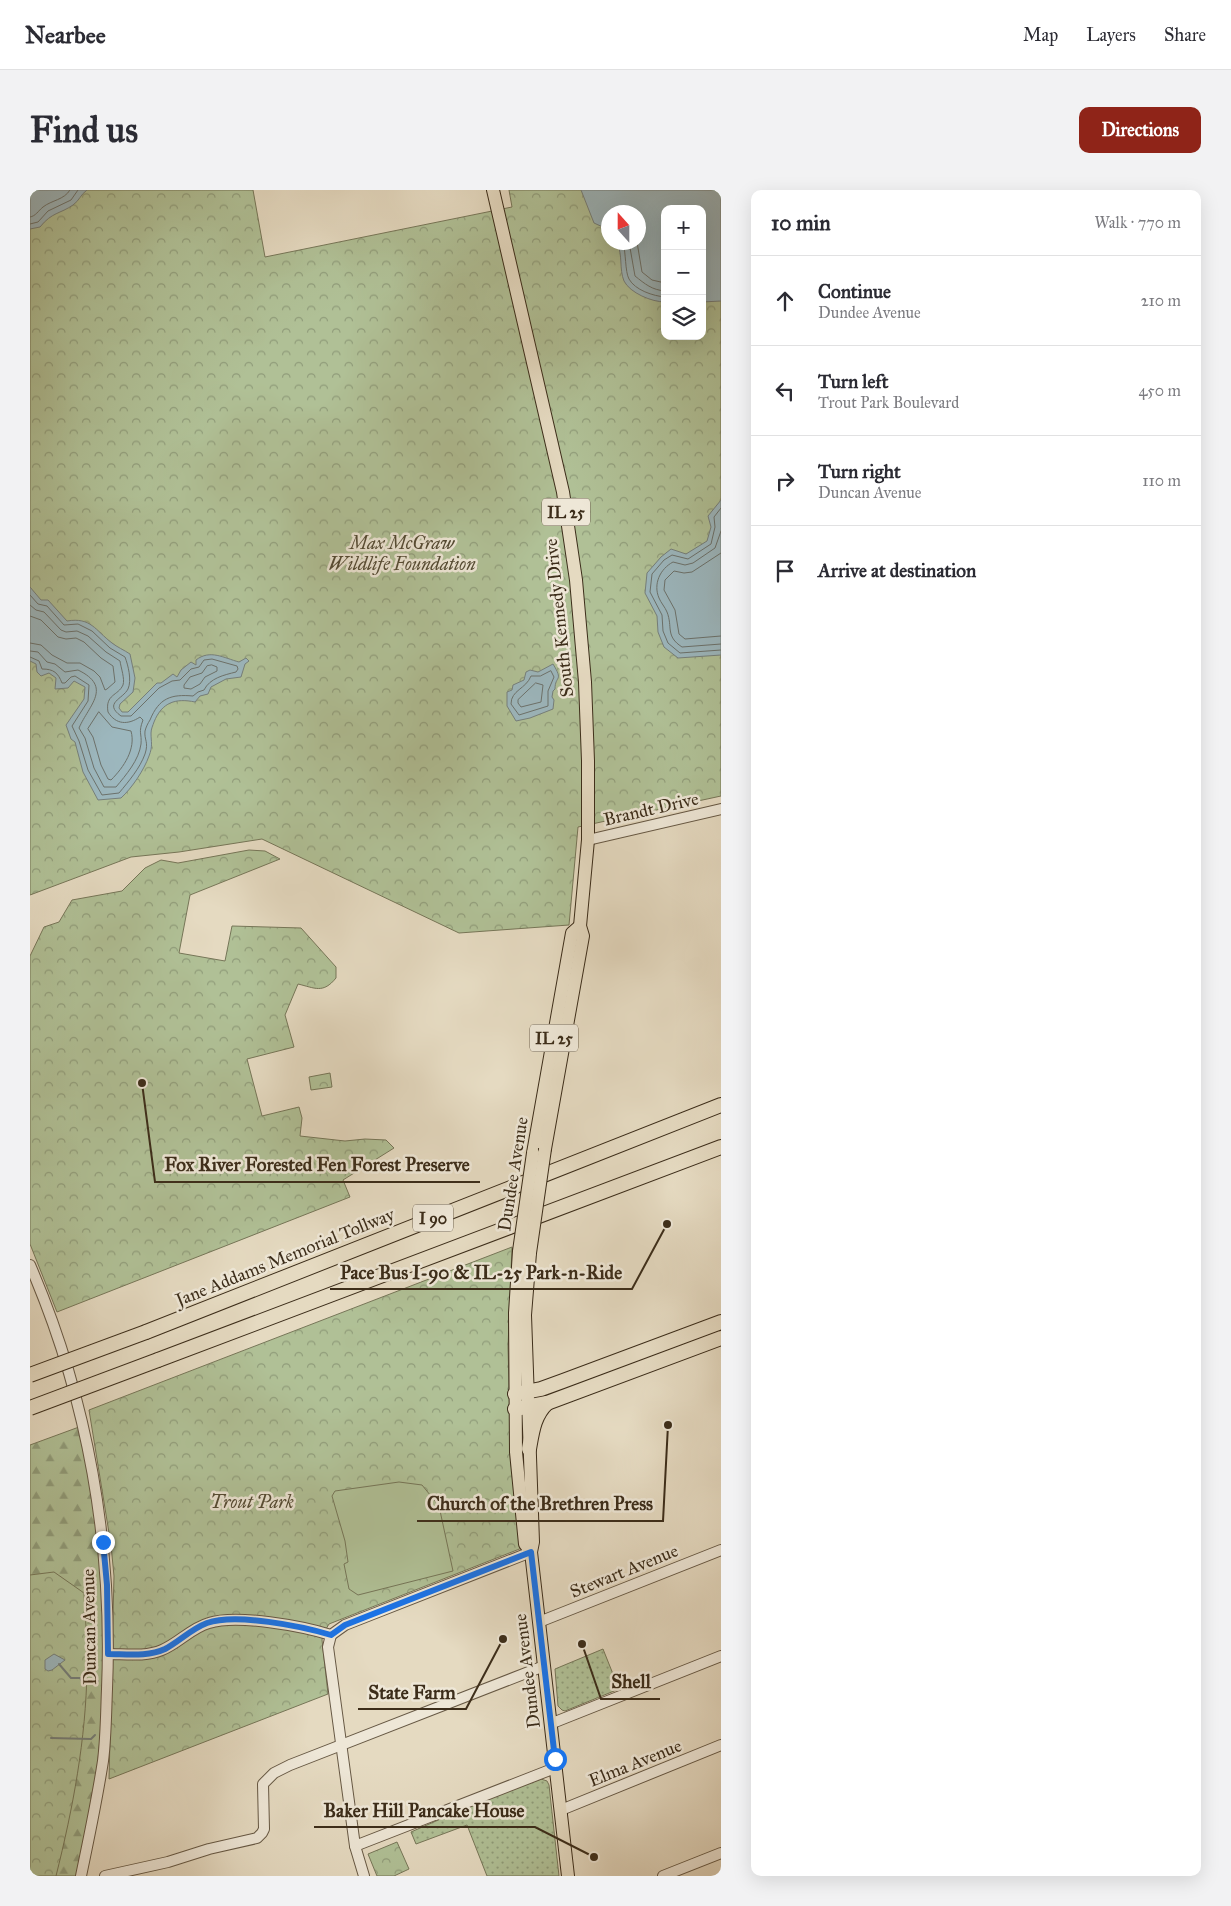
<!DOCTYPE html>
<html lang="en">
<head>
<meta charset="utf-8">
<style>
	body { margin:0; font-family:"IM FELL Great Primer",serif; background:#f2f2f3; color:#2b2b33 }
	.controls { position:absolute; right:15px; top:15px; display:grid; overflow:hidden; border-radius:10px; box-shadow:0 5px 20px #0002 }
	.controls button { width:45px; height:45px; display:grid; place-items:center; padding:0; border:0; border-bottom:1px solid #e1e1e2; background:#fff; color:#2b2b33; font:25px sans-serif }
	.compass { position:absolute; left:571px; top:15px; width:45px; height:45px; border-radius:50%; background:#fff; box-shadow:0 5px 20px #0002; rotate:339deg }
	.stop { position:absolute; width:15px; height:15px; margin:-11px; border:4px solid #1a73e8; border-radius:50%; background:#fff }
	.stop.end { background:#1a73e8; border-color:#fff; box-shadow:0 1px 5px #0008 }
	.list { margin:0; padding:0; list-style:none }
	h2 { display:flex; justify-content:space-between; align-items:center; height:65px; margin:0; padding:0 20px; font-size:21px }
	h2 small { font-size:16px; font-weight:400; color:#7c7c81 }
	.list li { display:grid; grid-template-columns:32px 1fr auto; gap:15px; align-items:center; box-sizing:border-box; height:90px; padding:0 20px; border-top:1px solid #e1e1e2 }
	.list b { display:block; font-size:19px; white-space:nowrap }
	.list p { margin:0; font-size:16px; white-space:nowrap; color:#7c7c81 }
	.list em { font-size:16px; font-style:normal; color:#7c7c81 }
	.icon { flex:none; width:28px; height:28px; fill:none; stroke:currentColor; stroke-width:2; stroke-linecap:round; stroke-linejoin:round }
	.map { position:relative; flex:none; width:691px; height:1686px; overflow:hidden; border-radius:10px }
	header { display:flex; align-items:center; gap:30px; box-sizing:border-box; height:70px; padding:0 25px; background:#fff; border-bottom:1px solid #e1e1e2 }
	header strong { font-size:24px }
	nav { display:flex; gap:28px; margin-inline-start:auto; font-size:18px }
	.intro { display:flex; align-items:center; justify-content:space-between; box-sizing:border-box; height:120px; padding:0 30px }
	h1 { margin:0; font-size:35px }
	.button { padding:12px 22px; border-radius:10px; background:#8f2418; color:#fff; font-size:18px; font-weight:700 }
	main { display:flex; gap:30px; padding:0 30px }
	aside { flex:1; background:#fff; border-radius:10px; box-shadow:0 5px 20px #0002 }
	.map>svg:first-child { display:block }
</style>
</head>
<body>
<header>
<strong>Nearbee</strong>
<nav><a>Map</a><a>Layers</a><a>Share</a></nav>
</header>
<div class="intro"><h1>Find us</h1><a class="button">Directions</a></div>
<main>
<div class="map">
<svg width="691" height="1686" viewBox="0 0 691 1686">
	<defs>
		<pattern id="grass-dots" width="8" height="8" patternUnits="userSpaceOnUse" patternTransform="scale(1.25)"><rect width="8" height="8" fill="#b0c096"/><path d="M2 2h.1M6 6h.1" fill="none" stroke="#909c7a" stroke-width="1.8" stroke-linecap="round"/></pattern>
		<pattern id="forest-firs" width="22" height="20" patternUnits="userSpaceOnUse" patternTransform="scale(1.25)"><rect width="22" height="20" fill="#b0c096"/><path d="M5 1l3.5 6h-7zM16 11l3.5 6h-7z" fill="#909c7a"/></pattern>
		<pattern id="park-crowns" width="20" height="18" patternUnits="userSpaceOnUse" patternTransform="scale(1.25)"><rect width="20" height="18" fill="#b0c096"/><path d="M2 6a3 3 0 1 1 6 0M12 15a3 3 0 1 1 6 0" fill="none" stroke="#909c7a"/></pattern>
	</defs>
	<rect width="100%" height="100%" fill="#e5dac1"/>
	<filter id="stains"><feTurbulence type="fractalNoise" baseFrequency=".004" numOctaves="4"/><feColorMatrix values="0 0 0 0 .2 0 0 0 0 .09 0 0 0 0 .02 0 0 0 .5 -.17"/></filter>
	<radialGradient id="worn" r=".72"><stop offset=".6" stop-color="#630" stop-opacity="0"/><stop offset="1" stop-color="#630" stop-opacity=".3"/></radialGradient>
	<!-- grass -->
	<g fill="url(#grass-dots)" stroke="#767658">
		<polygon points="573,1459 589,1499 535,1521 532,1520 528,1516 525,1479"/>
		<polygon points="511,1589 517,1591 519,1595 529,1686 457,1686 437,1635 386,1654 381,1642 447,1613"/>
	</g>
	<!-- forest -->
	<path fill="url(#forest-firs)" stroke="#767658" d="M49,1237C54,1262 60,1287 64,1312C80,1413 76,1518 62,1619C59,1641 52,1664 48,1686H0V1255Z"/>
	<!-- park -->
	<g fill="url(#park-crowns)" stroke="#767658" fill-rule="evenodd">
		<path d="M0,0H223L235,67L482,17L479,0H691V606L548,637L539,735L429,743L232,649L149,662L101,667L0,705ZM635,19H672V146H635ZM578,22H608V52H578Z"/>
		<path d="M219,660L235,661L250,669L160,705L149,763L195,771L202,736L271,738L306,777V788C293,804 285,798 268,794L255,825L264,857L217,869L232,926L269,917L272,928L270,946L315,951L335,949L356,950L364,958L313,990L320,1007L27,1122L0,1054V766L14,737L29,732L42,710L92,701L115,678L131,670L148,673Z"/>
		<polygon points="300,883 302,897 281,900 279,887"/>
		<polygon points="482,1057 478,1157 481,1274 492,1358 299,1434 293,1444 292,1450 298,1504 79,1589 84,1386 81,1355 59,1220"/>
		<path d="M24,1382L54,1403C55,1428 58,1454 57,1479C56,1549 43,1618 26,1686H0V1385Z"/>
		<polygon points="367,1652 379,1679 364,1686 347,1686 338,1664"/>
	</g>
	<!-- pitch -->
	<polygon fill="#b0c096" stroke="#767658" points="369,1292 392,1295 409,1316 423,1381 328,1405 319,1399 314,1374 318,1372 315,1351 302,1306 305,1301"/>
	<!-- water -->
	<g fill="#9cb7be" stroke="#76807c">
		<path d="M0,0H57C51,4 49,11 43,15C30,24 22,22 10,37L0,39Z"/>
		<path d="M551,0H691V111L672,112V19H635V112C622,112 600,103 594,91C589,79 593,65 587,53L608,52V22H578V43L575,38L564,33Z"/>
		<polygon points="691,310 691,465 648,468 634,457 628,442 627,426 615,403 617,383 631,367 641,359 656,364 677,351 681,337 678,326"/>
		<path d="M0,397L11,410H18L37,431C61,427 65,440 82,453C87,457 94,460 100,464L105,488L103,502L90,514L89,518L92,522H98L127,493H131L143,484L147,487L151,480L161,472L166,475V470C180,459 194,468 209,472L216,468L219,471L215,474L211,487L196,489L181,497L178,504L170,506L165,512C146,508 132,512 124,532C123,535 121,539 121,543C121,552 123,556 119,566C114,580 102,598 91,608L68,610L53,582L45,552L41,549L36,535L54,509L55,497L44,491L38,498L25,499L26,488L19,483L11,486L7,482L6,474L0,471Z"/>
		<path d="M523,474C534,492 525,485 525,499L523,501L522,507L524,510L523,519L500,528L486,531L477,516V502L482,500L483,495L494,490L496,482L500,480L508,482Z"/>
		<polygon points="24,1464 35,1470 22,1480 18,1481 15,1479 15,1470"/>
	</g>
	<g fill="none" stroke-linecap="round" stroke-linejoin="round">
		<!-- shore -->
		<g stroke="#6c726c" stroke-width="1">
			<path d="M0,27C6,26 8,21 13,17C22,10 34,10 40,0"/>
			<polyline points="0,34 8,32 18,21 41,10 48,0"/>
			<path d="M593,52C596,62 595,82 599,89C605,100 623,106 635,107"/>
			<path d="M599,52L605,86C615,94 622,100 635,101"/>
			<polyline points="607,52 612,82 622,90 635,93"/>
			<polyline points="691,318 684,327 685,337 681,354 658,369 642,365 634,370 622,384 620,402 632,425 633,441 638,453 650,463 691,460"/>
			<path d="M691,341L685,358L663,373L655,375L643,372C630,379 623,394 629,408C631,413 635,417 637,422C643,437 635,446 652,457L691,454"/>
			<polyline points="691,363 662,382 654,383 644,381 635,390 634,400 645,420 649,444 655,449 691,446"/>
			<path d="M0,405L8,414L17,416L34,435L48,434L62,441L80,458L95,467C98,475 102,490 98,499C93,509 73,513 91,526H101L129,498L142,491L150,490L161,479L169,477L174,470L182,469L207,476L208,479L206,482C194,485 180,488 174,500L168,502L163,506C141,504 129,508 120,530C118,533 116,537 115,541C114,550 119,552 115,564C110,578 99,591 89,603L72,605L58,580L49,551L42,536L58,511L59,495L45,486L41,487L35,493H32C28,483 24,479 12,479L9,471L0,467"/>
			<path d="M0,415L6,420L14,422L31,440L36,442L47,441L58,446L76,462L90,471C91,478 95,489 93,495C88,506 75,504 78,522C86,535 98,535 110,527L113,530C108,543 112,543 111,554C109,570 96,585 86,597H74L64,578L55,548L49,538C59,515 83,497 48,480L35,482L25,474L17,472L8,462L0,461"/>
			<polyline points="0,426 11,430 28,447 36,449 46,448 54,452 71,468 83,476 85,492 77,499 75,500 70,487 64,481 50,473 37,473 22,465 11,455 0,453"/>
			<polygon points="182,475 187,477 187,481 175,487 170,494 161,499 154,498 154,495 160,487 172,483 177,476"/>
			<path d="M521,481L524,487L518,501V516L489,525L481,514C481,500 496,499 501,486H510Z"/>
			<polygon points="506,493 513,495 511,512 491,517 488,513 488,510"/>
			<path d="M69,522L82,537L101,541C106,559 94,577 81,590L78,589L71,575L63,547L58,539Z"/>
		</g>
		<!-- stream -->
		<g stroke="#76807c" stroke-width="2">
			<polyline points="29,1474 41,1488 50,1488 52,1491 68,1491"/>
			<polyline points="21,1548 61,1549 65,1545"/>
		</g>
		<!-- minor casing -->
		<g stroke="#665844" stroke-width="12">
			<g id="minor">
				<polyline points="558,650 691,619"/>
				<path d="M0,1075C58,1209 83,1354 77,1499C76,1523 76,1547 73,1571C67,1610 59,1648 51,1686"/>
				<polyline points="509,1432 691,1360"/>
				<polyline points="301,1445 298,1457 325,1656 334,1686"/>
				<path d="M78,1464C95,1464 116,1467 132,1460C149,1453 161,1438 179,1433C207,1424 272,1436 301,1445L315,1435L501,1362"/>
				<polyline points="520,1534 691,1466"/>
				<polyline points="531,1620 691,1555"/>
				<polyline points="325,1656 525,1578"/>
				<polyline points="75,1686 138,1672 179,1659 227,1648 232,1643 234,1639 233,1594 244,1583 260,1575 514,1476"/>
				<polyline points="633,1686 691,1663"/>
			</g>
		</g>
		<!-- major casing -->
		<g stroke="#3c2d1a" stroke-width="14">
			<g id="major">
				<polyline points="463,0 533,302 546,390 555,492 558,571 558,650 550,736 553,746 515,959"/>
				<polyline points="503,963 542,743 550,736"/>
				<polyline points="489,1061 485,1123 486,1262 495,1354 501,1362"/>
				<polyline points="500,1063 495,1125 503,1352 501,1362 538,1686"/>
			</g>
		</g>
		<!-- highway casing -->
		<g stroke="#3c2d1a" stroke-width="16">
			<g id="highway">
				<polyline points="116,1142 691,915"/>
				<polyline points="128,1170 691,957"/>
				<polyline points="485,1204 511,1199 533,1191 691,1132"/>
				<polyline points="485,1219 517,1213 691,1148"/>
				<path d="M499,1259C502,1242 504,1225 517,1213"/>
			</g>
		</g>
		<!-- minor -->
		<use href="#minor" stroke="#eee7d7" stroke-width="10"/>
		<!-- major -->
		<use href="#major" stroke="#e5dac1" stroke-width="12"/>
		<!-- highway -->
		<use href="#highway" stroke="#e5dac1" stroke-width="14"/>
		<!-- major-bridge casing -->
		<g stroke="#3c2d1a" stroke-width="14" stroke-linecap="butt">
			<g id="major-bridge">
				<polyline points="489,1061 503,963"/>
				<polyline points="500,1063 515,959"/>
			</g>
		</g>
		<!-- highway-bridge casing -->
		<g stroke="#3c2d1a" stroke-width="16" stroke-linecap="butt">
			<g id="highway-bridge">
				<polyline points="0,1185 116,1142"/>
				<polyline points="0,1218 128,1170"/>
			</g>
		</g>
		<!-- major-bridge -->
		<use href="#major-bridge" stroke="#e5dac1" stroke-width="12"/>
		<!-- highway-bridge -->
		<use href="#highway-bridge" stroke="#e5dac1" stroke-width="14"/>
	</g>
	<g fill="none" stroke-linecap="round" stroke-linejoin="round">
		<!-- route -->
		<path stroke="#1a73e8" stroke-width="6" d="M73,1352L77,1395L78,1464C96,1464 118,1467 135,1459C150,1451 161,1439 177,1433C206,1423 271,1436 301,1445L315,1435L501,1362L525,1569"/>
	</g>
	<g text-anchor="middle" stroke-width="5" stroke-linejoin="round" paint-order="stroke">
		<!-- shield labels -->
		<g fill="#eee7d7" stroke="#716553" stroke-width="1">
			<rect x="512" y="308.5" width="48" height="27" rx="4"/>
			<rect x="500" y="834.5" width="48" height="27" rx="4"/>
			<rect x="383" y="1014.5" width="40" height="27" rx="4"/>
		</g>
		<g font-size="16" font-weight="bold" fill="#3c2d1a">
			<text x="536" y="328">IL 25</text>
			<text x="524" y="854">IL 25</text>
			<text x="403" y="1034">I 90</text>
		</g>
		<!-- park labels -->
		<g font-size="18" font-style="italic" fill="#534a33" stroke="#eee7d7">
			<text x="372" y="359">Max McGraw<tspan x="372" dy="21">Wildlife Foundation</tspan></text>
			<text x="222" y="1318">Trout Park</text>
		</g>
		<!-- street labels -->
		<g font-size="18" fill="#3c2d1a" stroke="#eee7d7">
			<text transform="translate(529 428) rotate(-96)" y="6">South Kennedy Drive</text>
			<text transform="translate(621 619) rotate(-13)" y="6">Brandt Drive</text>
			<text transform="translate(483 984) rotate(-81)" y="6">Dundee Avenue</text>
			<text transform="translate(255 1067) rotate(-22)" y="6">Jane Addams Memorial Tollway</text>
			<text transform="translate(594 1381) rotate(-22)" y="6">Stewart Avenue</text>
			<text transform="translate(59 1437) rotate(-91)" y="6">Duncan Avenue</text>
			<text transform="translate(497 1481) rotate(-97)" y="6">Dundee Avenue</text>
			<text transform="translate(605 1573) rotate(-22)" y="6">Elma Avenue</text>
		</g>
	</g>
	<!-- callouts -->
	<path fill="none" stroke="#3c2d1a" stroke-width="2" d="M112 893L125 992H450M637 1034L602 1099H300M638 1235L633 1331H387M552 1454L571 1509H630M473 1449L436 1519H328M564 1667L505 1637H284"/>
	<g fill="#3c2d1a" stroke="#eee7d7" stroke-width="2">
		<circle cx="112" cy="893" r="5"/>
		<circle cx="637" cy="1034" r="5"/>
		<circle cx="638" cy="1235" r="5"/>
		<circle cx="552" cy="1454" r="5"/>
		<circle cx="473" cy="1449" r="5"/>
		<circle cx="564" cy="1667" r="5"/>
	</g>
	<g font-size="19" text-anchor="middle" font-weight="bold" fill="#3c2d1a" stroke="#eee7d7" stroke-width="5" stroke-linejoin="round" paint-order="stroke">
		<text x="287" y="981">Fox River Forested Fen Forest Preserve</text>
		<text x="451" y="1089">Pace Bus I-90 &amp; IL-25 Park-n-Ride</text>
		<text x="510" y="1320">Church of the Brethren Press</text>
		<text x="601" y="1498">Shell</text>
		<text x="382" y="1509">State Farm</text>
		<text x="394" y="1627">Baker Hill Pancake House</text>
	</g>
	<rect width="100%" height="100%" filter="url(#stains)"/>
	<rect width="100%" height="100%" fill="url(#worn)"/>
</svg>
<div class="controls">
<button>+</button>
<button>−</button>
<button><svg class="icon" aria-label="layers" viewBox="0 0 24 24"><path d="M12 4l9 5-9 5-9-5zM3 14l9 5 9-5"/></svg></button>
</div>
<svg class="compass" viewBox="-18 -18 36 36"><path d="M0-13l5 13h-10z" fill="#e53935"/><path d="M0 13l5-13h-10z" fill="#7c7c81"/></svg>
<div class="stop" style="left:525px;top:1569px"></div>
<div class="stop end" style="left:73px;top:1352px"></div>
</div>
<aside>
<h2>10 min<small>Walk · 770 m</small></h2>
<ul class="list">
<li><svg class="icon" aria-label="ahead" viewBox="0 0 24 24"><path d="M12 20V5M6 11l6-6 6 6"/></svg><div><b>Continue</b><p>Dundee Avenue</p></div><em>210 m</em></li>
<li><svg class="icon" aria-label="left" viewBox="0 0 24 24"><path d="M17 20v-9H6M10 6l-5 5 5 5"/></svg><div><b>Turn left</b><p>Trout Park Boulevard</p></div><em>450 m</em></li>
<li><svg class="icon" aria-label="right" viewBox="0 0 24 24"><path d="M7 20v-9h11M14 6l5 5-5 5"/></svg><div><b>Turn right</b><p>Duncan Avenue</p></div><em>110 m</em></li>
<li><svg class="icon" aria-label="arrive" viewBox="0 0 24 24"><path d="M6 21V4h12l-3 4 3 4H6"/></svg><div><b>Arrive at destination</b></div></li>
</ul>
</aside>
</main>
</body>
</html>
